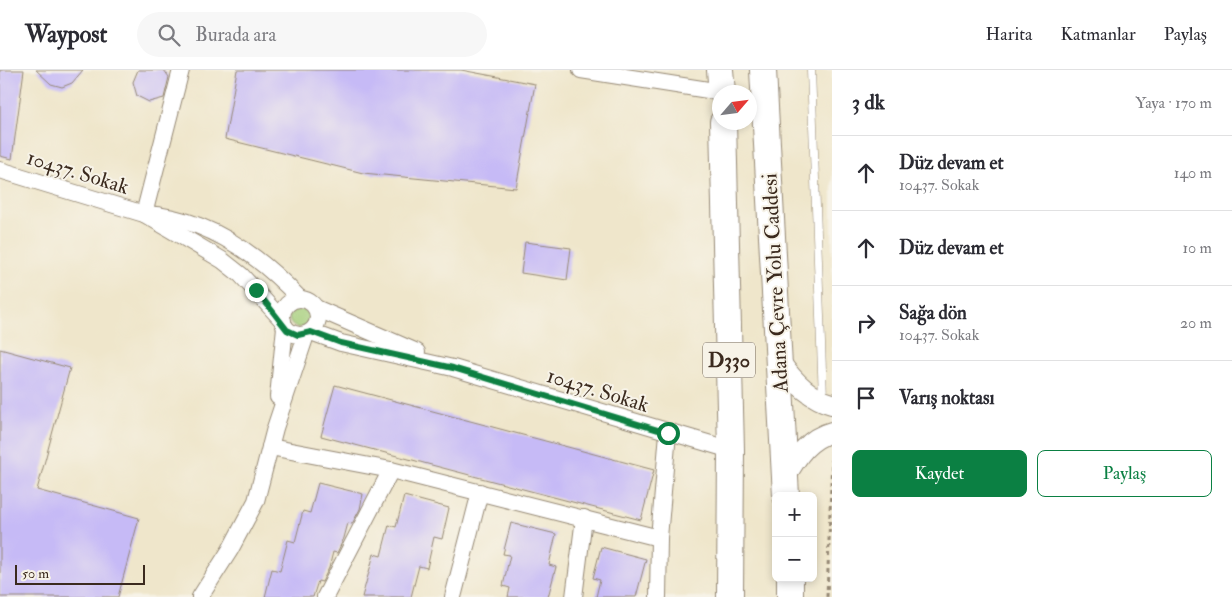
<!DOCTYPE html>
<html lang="tr">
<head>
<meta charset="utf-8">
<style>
	body { margin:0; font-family:"IM FELL Double Pica",serif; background:#f7f7f7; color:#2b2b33 }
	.controls { position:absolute; right:15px; bottom:15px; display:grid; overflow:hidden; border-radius:8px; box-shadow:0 2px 8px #0003 }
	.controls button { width:45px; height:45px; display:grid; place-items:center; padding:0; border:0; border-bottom:1px solid #e1e1e2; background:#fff; color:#2b2b33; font:25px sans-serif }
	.compass { position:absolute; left:712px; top:15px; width:45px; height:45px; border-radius:50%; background:#fff; box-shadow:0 2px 8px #0003; rotate:62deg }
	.scale { position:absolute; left:15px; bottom:12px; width:130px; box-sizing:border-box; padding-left:5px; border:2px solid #3b2a1e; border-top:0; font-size:14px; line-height:18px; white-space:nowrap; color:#3b2a1e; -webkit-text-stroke:4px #f7f3e8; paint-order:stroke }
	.stop { position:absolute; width:15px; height:15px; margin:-11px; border:4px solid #0b8043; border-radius:50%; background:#fff }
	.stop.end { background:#0b8043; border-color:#fff; box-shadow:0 1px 5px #0008 }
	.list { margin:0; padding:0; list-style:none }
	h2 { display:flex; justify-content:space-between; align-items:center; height:65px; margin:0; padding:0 20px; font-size:21px }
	h2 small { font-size:16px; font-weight:400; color:#7c7c81 }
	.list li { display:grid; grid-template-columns:32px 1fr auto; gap:15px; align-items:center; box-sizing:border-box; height:75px; padding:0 20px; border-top:1px solid #e1e1e2 }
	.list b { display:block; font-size:19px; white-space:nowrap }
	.list p { margin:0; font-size:16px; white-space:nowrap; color:#7c7c81 }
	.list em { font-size:16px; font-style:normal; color:#7c7c81 }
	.actions { display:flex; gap:10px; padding:15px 20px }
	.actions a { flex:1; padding:11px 0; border:1px solid #0b8043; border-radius:8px; text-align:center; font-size:18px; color:#0b8043 }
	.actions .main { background:#0b8043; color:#fff }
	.icon { flex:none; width:28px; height:28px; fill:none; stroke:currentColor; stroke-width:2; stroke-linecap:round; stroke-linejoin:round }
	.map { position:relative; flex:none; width:832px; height:527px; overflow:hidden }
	header { display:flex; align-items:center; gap:30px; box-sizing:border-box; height:70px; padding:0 25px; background:#fff; border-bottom:1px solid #e1e1e2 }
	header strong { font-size:24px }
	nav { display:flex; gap:28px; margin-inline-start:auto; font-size:18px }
	.search { width:350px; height:45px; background:#f7f7f7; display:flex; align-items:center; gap:12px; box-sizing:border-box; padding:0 18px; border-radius:28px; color:#7c7c81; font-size:19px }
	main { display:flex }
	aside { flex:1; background:#fff }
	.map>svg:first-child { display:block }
</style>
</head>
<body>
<header>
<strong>Waypost</strong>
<div class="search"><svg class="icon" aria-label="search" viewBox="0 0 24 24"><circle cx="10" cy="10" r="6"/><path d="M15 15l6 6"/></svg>Burada ara</div>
<nav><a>Harita</a><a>Katmanlar</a><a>Paylaş</a></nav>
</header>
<main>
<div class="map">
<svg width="832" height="527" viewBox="0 0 832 527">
	<rect width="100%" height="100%" fill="#f7f3e8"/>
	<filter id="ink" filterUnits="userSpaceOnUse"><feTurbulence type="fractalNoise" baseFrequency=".02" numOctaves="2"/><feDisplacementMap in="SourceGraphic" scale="10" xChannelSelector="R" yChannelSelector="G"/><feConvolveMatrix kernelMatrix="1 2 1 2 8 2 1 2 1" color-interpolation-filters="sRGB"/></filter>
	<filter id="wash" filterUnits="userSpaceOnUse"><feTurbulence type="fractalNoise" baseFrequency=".0096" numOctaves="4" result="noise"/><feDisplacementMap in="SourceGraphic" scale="20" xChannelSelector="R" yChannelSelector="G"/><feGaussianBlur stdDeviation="1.12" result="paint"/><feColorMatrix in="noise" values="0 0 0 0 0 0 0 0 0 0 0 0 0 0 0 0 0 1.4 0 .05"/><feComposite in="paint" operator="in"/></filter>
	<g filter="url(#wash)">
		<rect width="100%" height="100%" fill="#efe6cb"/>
		<!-- green -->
		<circle fill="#a4ce7a" stroke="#707c4c" cx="299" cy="248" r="10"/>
		<g id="blocks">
			<!-- building -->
			<g fill="#c6baf6">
				<polygon points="0,0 24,0 12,89 0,86"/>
				<polygon points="36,0 83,0 72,13 62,17 51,14"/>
				<polygon points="138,0 164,0 169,7 164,28 149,32 137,26 133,12"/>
				<polygon points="237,0 461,0 535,14 516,118 363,103 225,69"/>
				<polygon points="525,172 571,178 567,210 521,203"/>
				<polygon points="0,279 70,298 37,420 139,448 118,527 0,527"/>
				<polygon points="335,315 654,400 641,450 321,366"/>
				<polygon points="318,413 363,424 360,439 352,454 348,453 344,468 337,483 333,482 329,498 322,512 318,511 313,527 265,527 272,499 280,501 288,470 295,472 303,441 310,443"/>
				<polygon points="404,426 449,438 442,469 434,467 427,498 419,496 411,527 362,527 374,484 381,486 389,455 396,457"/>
				<polygon points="511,453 556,464 549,495 556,497 548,527 508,527 510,518 503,516 510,485 503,484"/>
				<polygon points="601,477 646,489 636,527 596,527 600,510 593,508"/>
			</g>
		</g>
	</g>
	<g filter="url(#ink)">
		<use href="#blocks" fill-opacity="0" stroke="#958874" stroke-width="1"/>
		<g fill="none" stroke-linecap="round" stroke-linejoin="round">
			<!-- service casing -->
			<g stroke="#958874" stroke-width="9">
				<polyline id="service" points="811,0 823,328"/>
			</g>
			<!-- minor casing -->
			<g stroke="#958874" stroke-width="18">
				<g id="minor">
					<polyline points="581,0 721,22"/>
					<path d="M0,100L144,144C206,147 258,184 300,229"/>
					<polyline points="144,144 181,0"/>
					<polyline points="146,145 222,190 241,205 283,251"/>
					<circle cx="300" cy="247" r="18"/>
					<polyline points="316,238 417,282"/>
					<polyline points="311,262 341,273 453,298 731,380"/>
					<polyline points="278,327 285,257"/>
					<polyline points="270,377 391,400 659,468 668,363"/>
					<polyline points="200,527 230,480 256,431 275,358 306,265"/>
					<polyline points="325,527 391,400"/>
					<polyline points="453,527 480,422"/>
					<polyline points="574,527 584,448"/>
					<polyline points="658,527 659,468"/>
				</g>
			</g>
			<!-- tertiary casing -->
			<g stroke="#958874" stroke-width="22">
				<g id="tertiary">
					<path d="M780,292C793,311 809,328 832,334"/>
					<path d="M786,406C797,386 809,368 832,362"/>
				</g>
			</g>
			<!-- trunk casing -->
			<g stroke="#958874" stroke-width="28">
				<g id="trunk">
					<polyline points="720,0 722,22"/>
					<polyline points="763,0 786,426"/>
					<polyline points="723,52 731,380 730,527"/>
					<polyline points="790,508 790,527"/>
				</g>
			</g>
			<!-- path -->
			<polyline stroke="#958874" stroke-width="3" stroke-dasharray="4 4" stroke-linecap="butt" points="827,527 832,386"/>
			<!-- service -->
			<use href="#service" stroke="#fff" stroke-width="8"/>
			<!-- minor -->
			<use href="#minor" stroke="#fff" stroke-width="16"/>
			<!-- tertiary -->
			<use href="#tertiary" stroke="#fff" stroke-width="20"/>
			<!-- trunk -->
			<use href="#trunk" stroke="#fff" stroke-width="26"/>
		</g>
	</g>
	<g fill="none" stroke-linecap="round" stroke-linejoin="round" filter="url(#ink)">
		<!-- route -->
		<polyline stroke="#0b8043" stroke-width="6" points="256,220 287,260 298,265 311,262 341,273 453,298 668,363"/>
	</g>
	<g text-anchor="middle" stroke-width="4" stroke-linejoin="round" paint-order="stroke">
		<!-- shield labels -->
		<rect fill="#f7f3e8" stroke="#73665b" stroke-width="1" x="703" y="272.5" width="52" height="35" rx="4"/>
		<g font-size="20" font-weight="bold" fill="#3b2a1e">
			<text x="729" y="297">D330</text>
		</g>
		<!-- street labels -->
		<g font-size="21" fill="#3b2a1e" stroke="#f7f3e8">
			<text transform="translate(78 102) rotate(17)" y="7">10437. Sokak</text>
			<text transform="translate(775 213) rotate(-93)" y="7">Adana Çevre Yolu Caddesi</text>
			<text transform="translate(598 320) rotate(17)" y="7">10437. Sokak</text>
		</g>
	</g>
</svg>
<div class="controls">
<button>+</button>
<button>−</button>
</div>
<svg class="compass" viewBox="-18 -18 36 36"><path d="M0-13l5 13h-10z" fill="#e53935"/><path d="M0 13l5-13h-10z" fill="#7c7c81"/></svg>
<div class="scale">50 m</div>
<div class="stop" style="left:668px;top:363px"></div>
<div class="stop end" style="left:256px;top:220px"></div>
</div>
<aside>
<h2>3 dk<small>Yaya · 170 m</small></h2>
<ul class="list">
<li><svg class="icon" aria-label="ahead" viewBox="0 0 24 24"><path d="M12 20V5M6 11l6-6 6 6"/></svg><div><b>Düz devam et</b><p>10437. Sokak</p></div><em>140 m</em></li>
<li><svg class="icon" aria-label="ahead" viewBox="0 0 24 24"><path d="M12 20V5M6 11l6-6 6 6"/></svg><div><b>Düz devam et</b></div><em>10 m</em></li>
<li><svg class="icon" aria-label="right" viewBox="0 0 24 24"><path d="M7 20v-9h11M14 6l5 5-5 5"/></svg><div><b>Sağa dön</b><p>10437. Sokak</p></div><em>20 m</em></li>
<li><svg class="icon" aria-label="arrive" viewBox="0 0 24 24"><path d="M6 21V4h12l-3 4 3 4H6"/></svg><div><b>Varış noktası</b></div></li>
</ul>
<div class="actions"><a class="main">Kaydet</a><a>Paylaş</a></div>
</aside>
</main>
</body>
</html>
